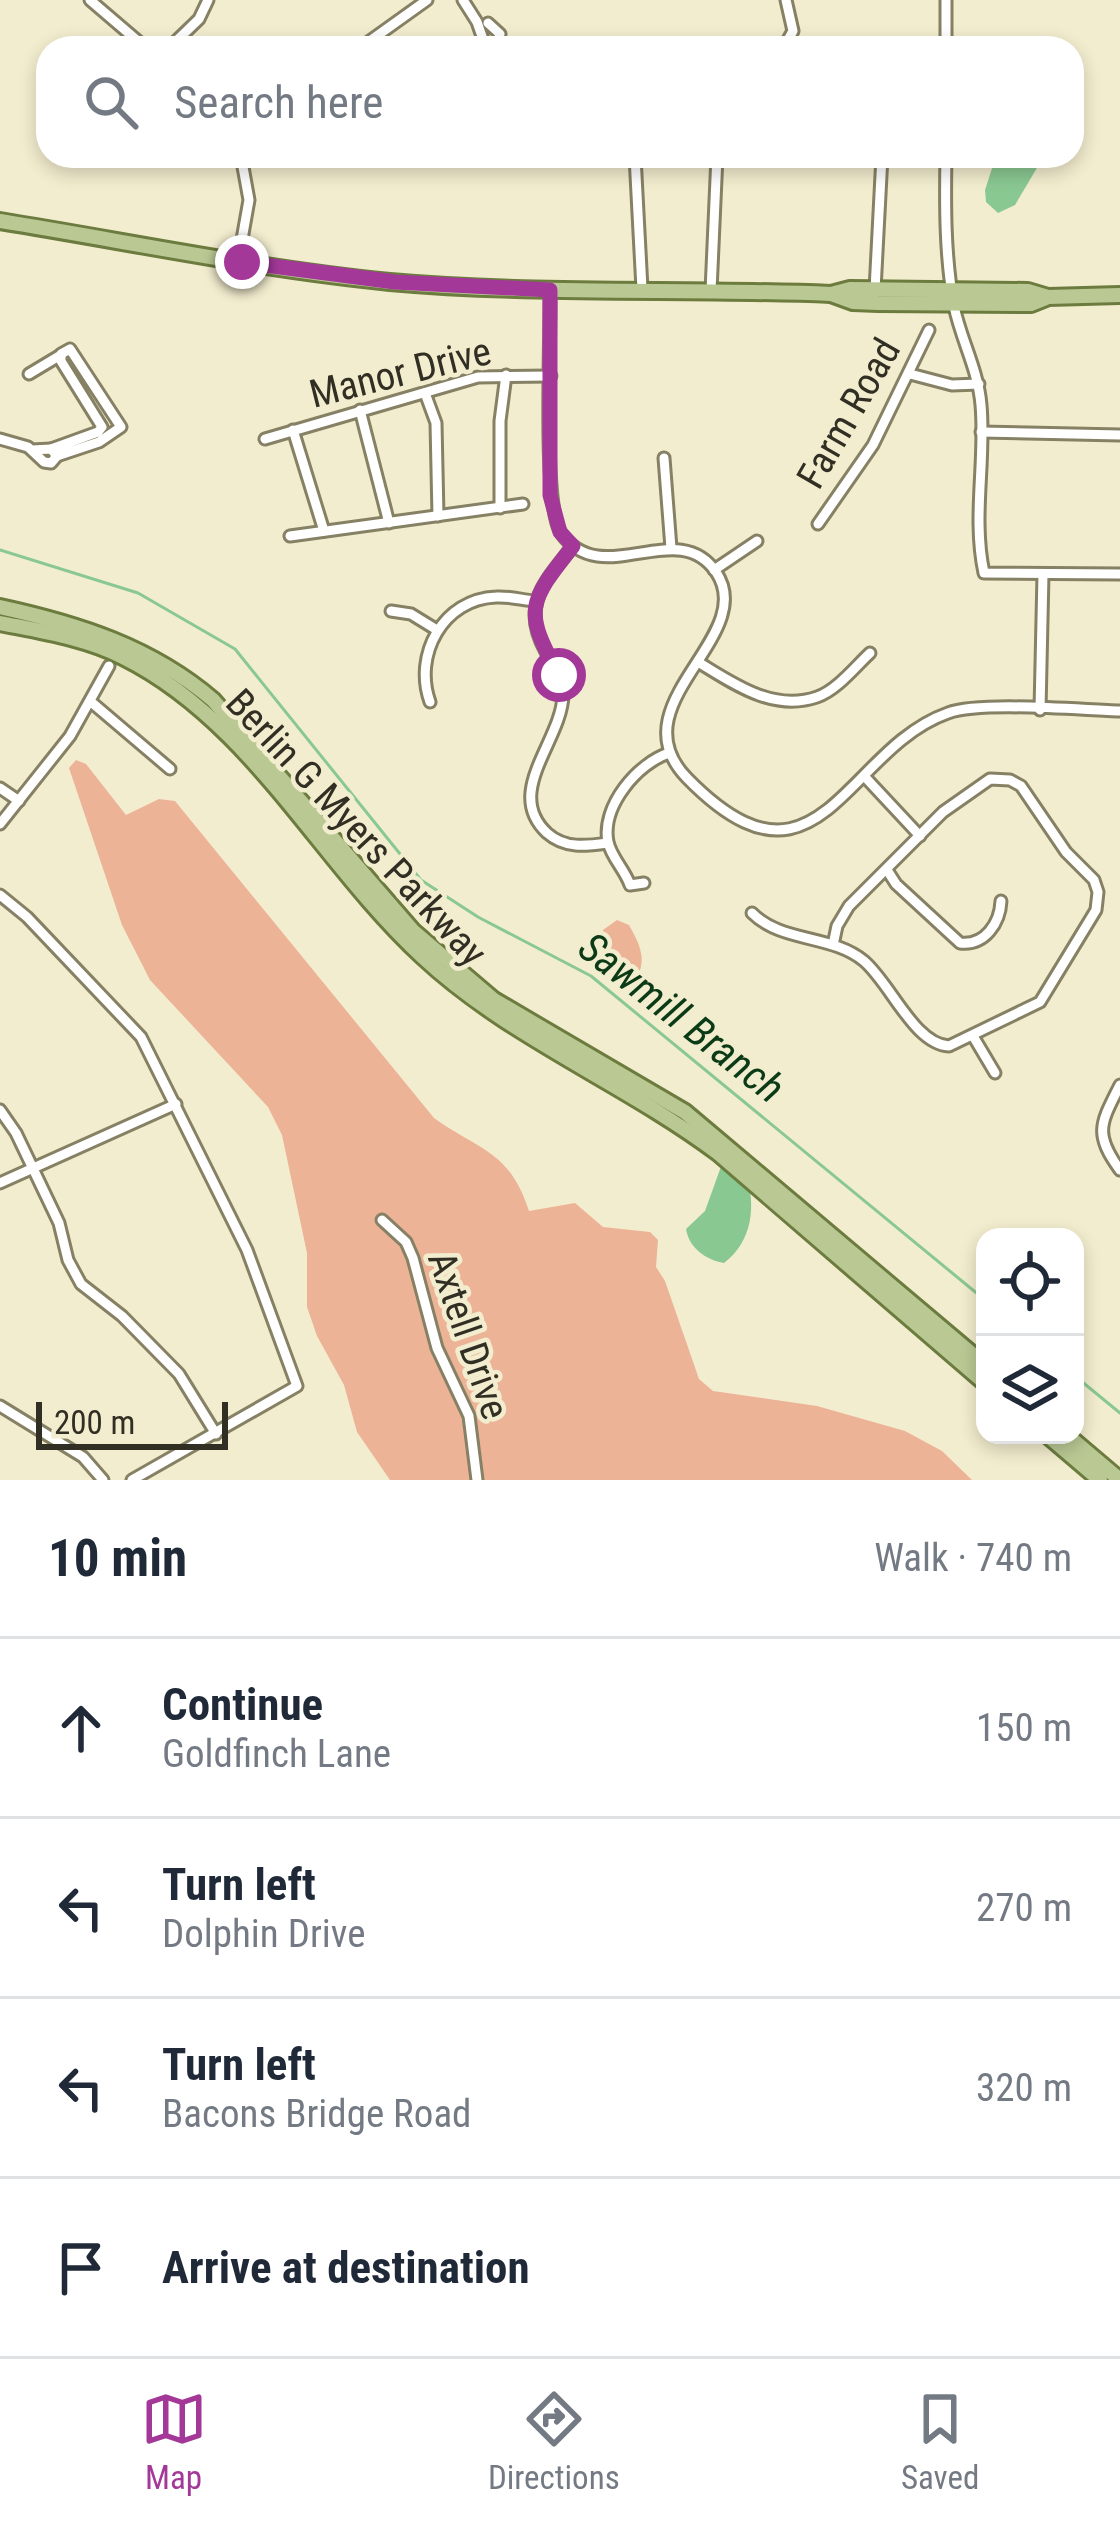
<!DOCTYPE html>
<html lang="en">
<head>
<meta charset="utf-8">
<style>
	body { margin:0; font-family:"Roboto Condensed",sans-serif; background:#f2f2f3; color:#1f2937 }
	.controls { position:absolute; right:36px; bottom:36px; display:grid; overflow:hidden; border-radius:24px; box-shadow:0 6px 18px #0003 }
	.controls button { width:108px; height:108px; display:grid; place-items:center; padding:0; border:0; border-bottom:3px solid #e0e1e3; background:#fff; color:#1f2937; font:60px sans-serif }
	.scale { position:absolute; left:36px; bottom:30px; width:192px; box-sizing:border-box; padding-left:12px; border:6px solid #312f23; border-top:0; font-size:33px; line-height:42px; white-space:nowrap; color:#312f23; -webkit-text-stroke:9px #f3edcf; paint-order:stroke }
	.stop { position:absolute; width:36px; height:36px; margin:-27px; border:9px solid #a33899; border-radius:50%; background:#fff }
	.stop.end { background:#a33899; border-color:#fff; box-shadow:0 3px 12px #0008 }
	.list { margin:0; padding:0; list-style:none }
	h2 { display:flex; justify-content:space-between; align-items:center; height:156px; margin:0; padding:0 48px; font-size:51px }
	h2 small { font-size:39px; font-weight:400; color:#747a83 }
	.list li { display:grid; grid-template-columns:78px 1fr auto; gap:36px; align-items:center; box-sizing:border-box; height:180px; padding:0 48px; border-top:3px solid #e0e1e3 }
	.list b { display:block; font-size:45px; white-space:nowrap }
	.list p { margin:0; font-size:39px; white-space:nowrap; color:#747a83 }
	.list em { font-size:39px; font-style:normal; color:#747a83 }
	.icon { flex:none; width:66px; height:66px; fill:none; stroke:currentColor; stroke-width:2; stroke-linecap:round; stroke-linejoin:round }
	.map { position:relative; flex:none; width:1120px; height:1480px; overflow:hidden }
	.search { position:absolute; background:#fff; box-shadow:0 6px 18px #0003; left:36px; right:36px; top:36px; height:132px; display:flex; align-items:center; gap:30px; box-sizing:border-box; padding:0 42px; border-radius:36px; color:#747a83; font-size:45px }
	.sheet { height:876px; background:#fff }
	nav { display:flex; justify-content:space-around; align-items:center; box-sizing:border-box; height:168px; border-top:3px solid #e0e1e3; background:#fff; font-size:33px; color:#747a83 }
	nav a { display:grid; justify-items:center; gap:6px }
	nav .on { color:#a33899 }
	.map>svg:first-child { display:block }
</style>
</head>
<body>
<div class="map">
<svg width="1120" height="1480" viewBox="0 0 1120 1480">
	<rect width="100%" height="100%" fill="#f3edcf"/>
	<!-- green -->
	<g fill="#ecb397">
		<path d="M76,760L86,764L126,815L159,799L175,801L434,1118C480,1151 509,1150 529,1211L575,1203L603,1227L650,1232L658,1240L656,1267L665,1281L699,1379L713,1391L817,1406L905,1431L942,1451L972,1480H390L357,1432L344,1385L317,1336L307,1307V1253L282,1135L268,1107L150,980L122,925L69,768Z"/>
		<path d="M617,920L629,925C640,945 649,962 633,983L599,954L603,930Z"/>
	</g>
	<!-- water -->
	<g fill="#8ac892">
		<polygon points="996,156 1044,156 1015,205 998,213 986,202 985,190"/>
		<path d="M723,1161L746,1174C756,1205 753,1241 724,1263C706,1260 689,1248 686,1229L705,1211Z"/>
	</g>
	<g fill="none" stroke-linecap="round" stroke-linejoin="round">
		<!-- stream -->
		<g stroke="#8ac892" stroke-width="3">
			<polyline points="0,550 138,593 235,649 421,880 478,917 591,976 985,1300"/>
			<polyline points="1075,1376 1120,1413"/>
		</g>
		<!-- minor casing -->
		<g stroke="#868064" stroke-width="15">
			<g id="minor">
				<polyline points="90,0 146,48"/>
				<polyline points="463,0 477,22 485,45 496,47 500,34 488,23"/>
				<polyline points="169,48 199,19 208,0"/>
				<polyline points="360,48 427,0"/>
				<polyline points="726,48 754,48"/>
				<polyline points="779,48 785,45 793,31 786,0"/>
				<polyline points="946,48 946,0"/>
				<polyline points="978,48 1003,45"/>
				<polyline points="635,156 642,289"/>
				<path d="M946,156C945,206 945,257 954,306C961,340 978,369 981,405C986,461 972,517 984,573L1120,574"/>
				<polyline points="238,262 249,200 241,156"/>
				<path d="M550,290C551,335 542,505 561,533C602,592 677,515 716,572C760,637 615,704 687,778C818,912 845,749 948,713C980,701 1081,710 1120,711"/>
				<polyline points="875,290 882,156"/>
				<polyline points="711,291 717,156"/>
				<polyline points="29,374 59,356"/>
				<polyline points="910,374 952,385 979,384"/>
				<polyline points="425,393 436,423 438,516"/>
				<polyline points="360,410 389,523"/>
				<polyline points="293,430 324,531"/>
				<polyline points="981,432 1120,435"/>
				<polyline points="0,439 28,447 44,462 51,463 57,456 51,449 32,450"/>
				<polyline points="265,439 478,377 551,376"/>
				<polyline points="51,449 98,432 102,427 61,361 61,354 70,349 121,427 99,442 57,456"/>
				<polyline points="664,458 671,548"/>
				<polyline points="500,508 500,421 506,375"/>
				<polyline points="818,524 873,445 929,330"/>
				<polyline points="290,536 523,504"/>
				<path d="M573,546C544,583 520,605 546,652C554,666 563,679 563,695C562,741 503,792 547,833C565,849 586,846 608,843"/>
				<polyline points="714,570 757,541"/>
				<polyline points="391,611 411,614 437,630"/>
				<path d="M698,662C734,684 773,712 817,697C837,690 855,667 870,653"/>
				<polyline points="90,701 170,769"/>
				<path d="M430,702C413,655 443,599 496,597C509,596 522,600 535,601"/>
				<polyline points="1040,710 1043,574"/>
				<polyline points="865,777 920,836"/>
				<polyline points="0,788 19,801"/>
				<polyline points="0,824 70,736 109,666"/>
				<path d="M887,870L896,884L960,943C985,946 1000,923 1001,901"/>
				<path d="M644,883L630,885C625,870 611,857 608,842C601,806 638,763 669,753"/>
				<polyline points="0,895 27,917 141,1037 247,1250 297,1386 132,1480"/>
				<path d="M752,913C782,943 831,934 864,961C891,984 914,1044 949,1046L1040,1002L1096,910L1098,892L1094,880L1066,852L1021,786L1010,780L990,779L943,812L849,906L837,926L833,945"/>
				<polyline points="973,1036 995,1073"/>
				<path d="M1120,1085C1101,1123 1093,1133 1120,1170"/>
				<polyline points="0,1110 16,1133 59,1223 68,1260 81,1284 122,1316 179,1374 216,1434"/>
				<polyline points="0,1183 176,1104"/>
				<polyline points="382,1220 406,1242 413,1258 437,1348 469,1416 477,1480"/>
				<polyline points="0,1406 83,1457 103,1480"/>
			</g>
		</g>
		<!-- major casing -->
		<g stroke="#6c7c3e" stroke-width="20">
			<g id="major">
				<path d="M0,221C130,242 259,269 390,282C537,295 684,288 831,294L850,289L1028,291L1048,297L1120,295"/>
				<polyline points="831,294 853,302 878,303 1031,304 1046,298"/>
				<path d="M0,607C78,624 151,647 213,700L413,931L494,1000L685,1112L985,1365"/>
				<path d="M0,623C40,631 86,638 123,657C252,721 320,862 423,957C510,1038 623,1082 718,1153L985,1383"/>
				<polyline points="1047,1435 1100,1480"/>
				<polyline points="1067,1435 1120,1480"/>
			</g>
		</g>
		<!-- minor -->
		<use href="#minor" stroke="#fff" stroke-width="9"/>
		<!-- major -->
		<use href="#major" stroke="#bac994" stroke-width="14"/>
	</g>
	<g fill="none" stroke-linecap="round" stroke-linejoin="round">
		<!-- route -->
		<path stroke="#a33899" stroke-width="15" d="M242,262L395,282L550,290V495L560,532L573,546C528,603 523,610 559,675"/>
	</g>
	<g text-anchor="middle" stroke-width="9" stroke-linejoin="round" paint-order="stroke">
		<!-- street labels -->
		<g font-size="39" fill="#312f23" stroke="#f3edcf">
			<text transform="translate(400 372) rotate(-14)" y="14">Manor Drive</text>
			<text transform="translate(848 413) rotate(-60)" y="14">Farm Road</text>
			<text transform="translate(357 827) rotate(47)" y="14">Berlin G Myers Parkway</text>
			<text transform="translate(469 1335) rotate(71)" y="14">Axtell Drive</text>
		</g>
		<!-- water labels -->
		<g font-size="42" font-style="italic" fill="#0b3a16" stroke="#f3edcf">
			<text transform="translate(682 1017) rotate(38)" y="15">Sawmill Branch</text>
		</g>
	</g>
</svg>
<div class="controls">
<button><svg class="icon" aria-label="locate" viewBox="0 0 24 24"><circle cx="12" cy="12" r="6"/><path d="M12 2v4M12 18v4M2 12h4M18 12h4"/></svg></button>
<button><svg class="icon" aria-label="layers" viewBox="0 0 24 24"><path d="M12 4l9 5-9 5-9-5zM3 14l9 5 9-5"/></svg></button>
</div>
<div class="scale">200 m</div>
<div class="stop" style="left:559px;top:675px"></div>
<div class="stop end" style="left:242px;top:262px"></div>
<div class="search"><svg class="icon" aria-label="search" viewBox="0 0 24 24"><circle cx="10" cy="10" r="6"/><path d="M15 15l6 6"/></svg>Search here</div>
</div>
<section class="sheet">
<h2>10 min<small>Walk · 740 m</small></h2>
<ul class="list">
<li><svg class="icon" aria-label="ahead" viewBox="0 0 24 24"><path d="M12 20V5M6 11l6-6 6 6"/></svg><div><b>Continue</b><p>Goldfinch Lane</p></div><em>150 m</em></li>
<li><svg class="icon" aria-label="left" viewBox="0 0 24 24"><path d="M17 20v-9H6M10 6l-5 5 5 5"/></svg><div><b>Turn left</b><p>Dolphin Drive</p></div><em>270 m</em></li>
<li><svg class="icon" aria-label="left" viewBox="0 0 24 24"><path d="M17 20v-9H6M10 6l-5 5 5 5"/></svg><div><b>Turn left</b><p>Bacons Bridge Road</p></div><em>320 m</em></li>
<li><svg class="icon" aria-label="arrive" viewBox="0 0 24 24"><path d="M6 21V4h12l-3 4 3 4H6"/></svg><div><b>Arrive at destination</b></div></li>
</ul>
</section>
<nav>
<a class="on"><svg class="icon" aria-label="map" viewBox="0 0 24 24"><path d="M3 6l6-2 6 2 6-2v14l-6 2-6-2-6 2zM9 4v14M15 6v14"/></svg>Map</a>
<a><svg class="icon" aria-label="directions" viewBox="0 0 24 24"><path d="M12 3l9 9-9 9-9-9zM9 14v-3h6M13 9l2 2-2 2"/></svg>Directions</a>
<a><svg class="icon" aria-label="saved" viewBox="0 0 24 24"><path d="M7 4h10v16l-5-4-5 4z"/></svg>Saved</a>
</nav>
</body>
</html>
